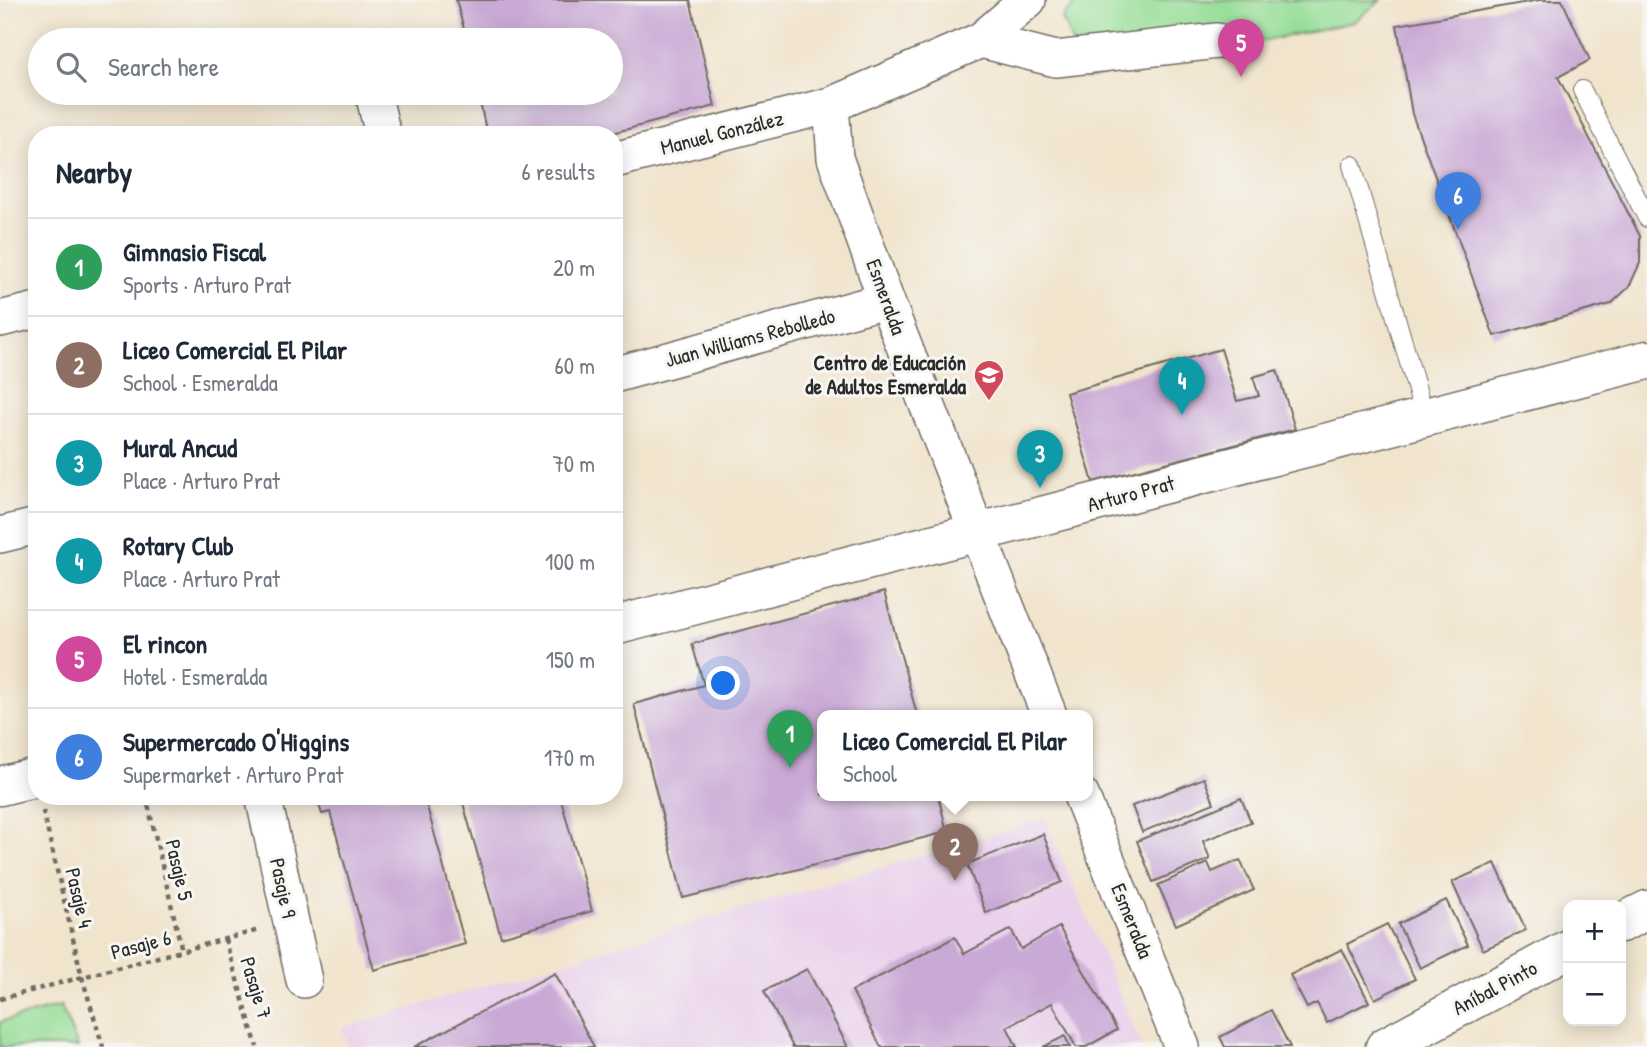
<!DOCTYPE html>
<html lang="en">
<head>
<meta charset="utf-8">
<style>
	body { margin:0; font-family:"Patrick Hand",sans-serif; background:#f6f6f7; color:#1f2937 }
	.controls { position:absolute; right:21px; bottom:21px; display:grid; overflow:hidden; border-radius:14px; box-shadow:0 4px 18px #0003 }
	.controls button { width:63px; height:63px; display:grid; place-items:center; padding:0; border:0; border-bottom:2px solid #e0e1e3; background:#fff; color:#1f2937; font:35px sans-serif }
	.you { position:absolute; left:724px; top:684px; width:24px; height:24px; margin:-18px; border:5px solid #fff; border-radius:50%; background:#1a73e8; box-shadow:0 0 0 10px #1a73e833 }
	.badge { display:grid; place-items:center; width:46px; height:46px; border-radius:50%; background:#d1495b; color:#fff; font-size:23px; font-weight:700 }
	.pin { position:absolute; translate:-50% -58px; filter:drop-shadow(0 2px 4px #0008) }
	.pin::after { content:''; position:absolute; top:37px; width:24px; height:21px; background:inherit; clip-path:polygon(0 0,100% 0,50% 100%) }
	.popup { position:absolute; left:817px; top:710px; width:276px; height:91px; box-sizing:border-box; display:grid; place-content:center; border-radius:14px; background:#fff; filter:drop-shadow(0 2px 5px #0005); font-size:23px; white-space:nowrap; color:#747a83 }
	.popup b { font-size:26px; color:#1f2937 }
	.popup::after { content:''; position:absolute; left:50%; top:100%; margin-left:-14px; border:14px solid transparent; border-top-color:#fff }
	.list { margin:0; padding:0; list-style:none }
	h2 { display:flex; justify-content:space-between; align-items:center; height:91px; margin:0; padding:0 28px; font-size:30px }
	h2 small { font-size:23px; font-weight:400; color:#747a83 }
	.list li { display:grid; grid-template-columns:46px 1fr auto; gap:21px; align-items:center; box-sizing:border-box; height:98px; padding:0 28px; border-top:2px solid #e0e1e3 }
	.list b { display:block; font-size:26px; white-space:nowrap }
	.list p { margin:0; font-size:23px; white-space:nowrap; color:#747a83 }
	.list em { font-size:23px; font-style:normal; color:#747a83 }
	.icon { flex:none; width:38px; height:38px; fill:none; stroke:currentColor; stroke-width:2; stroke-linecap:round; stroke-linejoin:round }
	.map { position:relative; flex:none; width:1647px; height:1047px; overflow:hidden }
	.search { position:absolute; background:#fff; box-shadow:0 4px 18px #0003; left:28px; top:28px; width:595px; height:77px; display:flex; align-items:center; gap:18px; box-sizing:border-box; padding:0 24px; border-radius:38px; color:#747a83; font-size:26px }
	.panel { position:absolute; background:#fff; box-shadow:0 4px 18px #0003; left:28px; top:126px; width:595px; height:679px; border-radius:28px }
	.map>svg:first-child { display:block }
</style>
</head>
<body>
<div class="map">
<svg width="1647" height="1047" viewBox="0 0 1647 1047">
	<rect width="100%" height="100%" fill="#f6f6f2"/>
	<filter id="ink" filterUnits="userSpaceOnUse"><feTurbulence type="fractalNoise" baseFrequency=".0143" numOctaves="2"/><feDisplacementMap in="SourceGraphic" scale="14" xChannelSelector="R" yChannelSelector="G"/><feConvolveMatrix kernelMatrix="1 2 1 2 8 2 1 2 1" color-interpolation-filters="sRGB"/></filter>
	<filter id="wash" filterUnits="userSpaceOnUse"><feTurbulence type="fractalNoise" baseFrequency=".00686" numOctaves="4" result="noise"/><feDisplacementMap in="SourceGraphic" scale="28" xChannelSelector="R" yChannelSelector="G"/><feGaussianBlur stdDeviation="1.57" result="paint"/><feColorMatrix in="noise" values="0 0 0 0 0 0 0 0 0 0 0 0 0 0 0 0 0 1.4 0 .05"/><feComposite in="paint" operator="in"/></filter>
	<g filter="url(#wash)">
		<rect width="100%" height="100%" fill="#f1e4cd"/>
		<!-- built -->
		<polygon fill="#ead1ec" points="1045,819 1142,1047 349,1047 342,1028"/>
		<!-- green -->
		<g fill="#98de98" stroke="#628462" stroke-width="2">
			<polygon points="1079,0 1381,0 1354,22 1085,78 1062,17"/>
			<polygon points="61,1006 78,1047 0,1047 0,1022"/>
		</g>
		<g id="blocks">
			<!-- building -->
			<g fill="#c9a9d5">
				<polygon points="456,0 690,0 715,106 605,135 487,135 478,93 611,93 611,40 467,40"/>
				<polygon points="1540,0 1562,0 1590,60 1558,77 1640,236 1640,263 1629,287 1611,304 1494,336 1412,114 1397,25"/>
				<polygon points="1221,349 1237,401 1259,396 1253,377 1277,370 1295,429 1093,482 1066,393"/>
				<polygon points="884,592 917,715 822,715 822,795 938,795 947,832 683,898 634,704 704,685 692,644"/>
				<polygon points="1204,778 1214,803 1142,832 1132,806"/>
				<polygon points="316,796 424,796 465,944 374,970 330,812 322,814"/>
				<polygon points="461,796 560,796 592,911 501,937"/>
				<polygon points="1241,798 1251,822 1203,841 1210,859 1153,882 1137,841"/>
				<polygon points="1043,834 1062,882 986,913 967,864"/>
				<polygon points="1240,860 1254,890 1176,925 1158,885 1208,863 1212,872"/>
				<polygon points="1495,863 1526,930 1483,950 1452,882"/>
				<polygon points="1446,900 1468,945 1420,968 1398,924"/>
				<polygon points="1387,924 1415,979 1375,999 1347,944"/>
				<polygon points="1059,927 1117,1030 1086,1047 1076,1047 1052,1003 1007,1027 1017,1047 881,1047 852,991 955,937 964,954 1011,929 1021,949"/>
				<polygon points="1342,949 1369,1002 1327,1023 1317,1003 1307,1008 1290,975"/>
				<polygon points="807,969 848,1047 793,1047 764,991"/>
				<polygon points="555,973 594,1047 414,1047"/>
				<polygon points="1271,1010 1290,1047 1225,1047 1220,1037"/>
				<polygon points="1065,1036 1070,1047 1043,1047"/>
			</g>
		</g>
	</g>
	<g filter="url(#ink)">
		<use href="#blocks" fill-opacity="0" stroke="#706c64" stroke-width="2"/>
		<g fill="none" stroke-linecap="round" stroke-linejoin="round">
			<!-- lane casing -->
			<g stroke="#706c64" stroke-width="20">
				<g id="lane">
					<polyline points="1582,90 1647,218"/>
					<polyline points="1352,165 1425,418"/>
				</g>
			</g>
			<!-- street casing -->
			<g stroke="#706c64" stroke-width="38">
				<g id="street">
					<polyline points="1028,0 981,40 831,105 835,158 886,300 1049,715"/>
					<polyline points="981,40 1056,59 1217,41"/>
					<polyline points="373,93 383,135"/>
					<polyline points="614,160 831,105"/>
					<polyline points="0,319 37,310"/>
					<polyline points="614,375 886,300"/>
					<polyline points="0,535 37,526"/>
					<polyline points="1081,795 1182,1047"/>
					<polyline points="263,796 304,980"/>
				</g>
			</g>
			<!-- secondary casing -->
			<g stroke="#706c64" stroke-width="41">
				<g id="secondary">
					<polyline points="1621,923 1647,910"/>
					<polyline points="1385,1047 1568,949"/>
				</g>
			</g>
			<!-- primary casing -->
			<g stroke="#706c64" stroke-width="41">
				<g id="primary">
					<polyline points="614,626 1647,360"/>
					<polyline points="0,786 37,777"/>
				</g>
			</g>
			<!-- path -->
			<g stroke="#706c64" stroke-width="4.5" stroke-dasharray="5 5" stroke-linecap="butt">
				<polyline points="146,796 182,951"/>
				<polyline points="43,811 82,977 103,1047"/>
				<polyline points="225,939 257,1047"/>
				<polyline points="0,999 259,930"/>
			</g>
			<!-- lane -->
			<use href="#lane" stroke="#fff" stroke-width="18"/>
			<!-- street -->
			<use href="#street" stroke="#fff" stroke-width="35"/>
			<!-- secondary -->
			<use href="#secondary" stroke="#fff" stroke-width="38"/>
			<!-- primary -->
			<use href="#primary" stroke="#fff" stroke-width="38"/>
		</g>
	</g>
	<!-- icons -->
	<defs>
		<g id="school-pin" transform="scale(1.575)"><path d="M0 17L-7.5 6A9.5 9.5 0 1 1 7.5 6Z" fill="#d1495b" stroke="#f6f6f2"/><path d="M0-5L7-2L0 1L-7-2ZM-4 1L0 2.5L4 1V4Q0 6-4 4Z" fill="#fff"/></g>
	</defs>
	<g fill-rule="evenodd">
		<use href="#school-pin" x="989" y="375"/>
	</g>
	<g text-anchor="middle" stroke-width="6" stroke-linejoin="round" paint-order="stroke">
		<!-- street labels -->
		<g font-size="21" fill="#2b2b2b" stroke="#f6f6f2">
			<text transform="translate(722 133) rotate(-14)" y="7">Manuel González</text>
			<text transform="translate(886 297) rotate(70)" y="7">Esmeralda</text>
			<text transform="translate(750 338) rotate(-15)" y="7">Juan Williams Rebolledo</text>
			<text transform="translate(1131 494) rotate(-15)" y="7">Arturo Prat</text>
			<text transform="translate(179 870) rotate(77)" y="7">Pasaje 5</text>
			<text transform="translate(283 888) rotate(78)" y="7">Pasaje 9</text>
			<text transform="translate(79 898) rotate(77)" y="7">Pasaje 4</text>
			<text transform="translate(1132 921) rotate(68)" y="7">Esmeralda</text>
			<text transform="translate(141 945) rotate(-15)" y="7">Pasaje 6</text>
			<text transform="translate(256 988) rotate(73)" y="7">Pasaje 7</text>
			<text transform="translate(1495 988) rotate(-28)" y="7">Aníbal Pinto</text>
		</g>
		<!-- poi labels -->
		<g font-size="21" font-weight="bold" fill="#2b2b2b" stroke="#f6f6f2" text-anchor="end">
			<text x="966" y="370">Centro de Educación<tspan x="966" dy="24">de Adultos Esmeralda</tspan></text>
		</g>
	</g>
</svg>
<div class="controls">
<button>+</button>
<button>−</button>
</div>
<div class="you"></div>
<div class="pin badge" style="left:790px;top:768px;background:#2e9e5b">1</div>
<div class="pin badge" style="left:955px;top:881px;background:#8d6e63">2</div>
<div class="popup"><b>Liceo Comercial El Pilar</b>School</div>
<div class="pin badge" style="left:1040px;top:488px;background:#0f9aa8">3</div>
<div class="pin badge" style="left:1182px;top:415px;background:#0f9aa8">4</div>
<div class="pin badge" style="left:1241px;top:77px;background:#d1479c">5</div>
<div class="pin badge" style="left:1458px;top:230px;background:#3f7fe0">6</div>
<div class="search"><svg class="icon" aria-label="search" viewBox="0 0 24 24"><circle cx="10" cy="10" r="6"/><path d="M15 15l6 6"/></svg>Search here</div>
<section class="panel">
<h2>Nearby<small>6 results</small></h2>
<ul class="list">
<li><span class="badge" style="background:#2e9e5b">1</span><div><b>Gimnasio Fiscal</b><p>Sports · Arturo Prat</p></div><em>20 m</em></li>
<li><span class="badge" style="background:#8d6e63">2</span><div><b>Liceo Comercial El Pilar</b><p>School · Esmeralda</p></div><em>60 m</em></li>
<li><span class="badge" style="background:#0f9aa8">3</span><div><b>Mural Ancud</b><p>Place · Arturo Prat</p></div><em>70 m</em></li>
<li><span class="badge" style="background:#0f9aa8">4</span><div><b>Rotary Club</b><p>Place · Arturo Prat</p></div><em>100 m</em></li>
<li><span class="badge" style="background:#d1479c">5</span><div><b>El rincon</b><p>Hotel · Esmeralda</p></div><em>150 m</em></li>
<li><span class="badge" style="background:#3f7fe0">6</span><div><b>Supermercado O'Higgins</b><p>Supermarket · Arturo Prat</p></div><em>170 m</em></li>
</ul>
</section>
</div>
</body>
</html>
